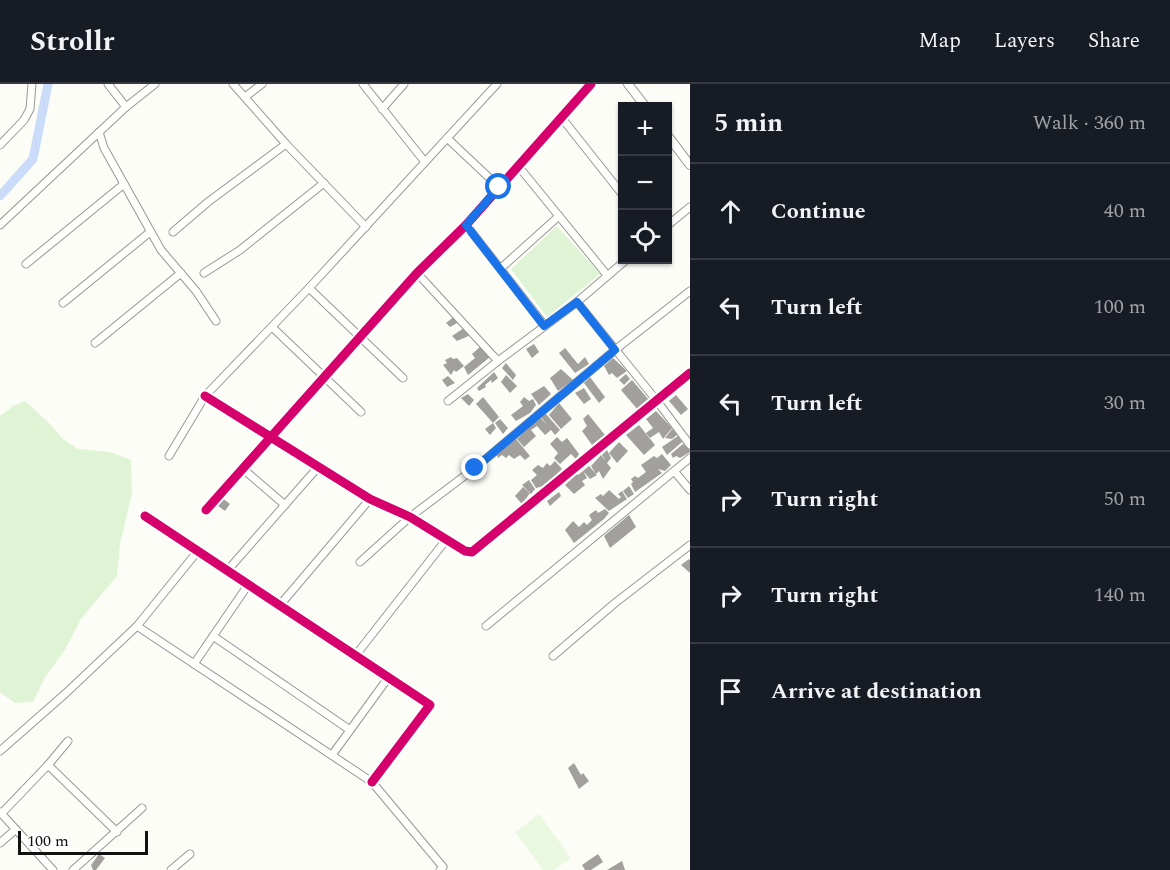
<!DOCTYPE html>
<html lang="en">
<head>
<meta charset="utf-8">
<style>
	body { margin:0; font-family:Spectral,serif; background:#20242c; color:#f1f3f6 }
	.controls { position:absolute; right:18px; top:18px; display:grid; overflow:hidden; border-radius:0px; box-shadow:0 2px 4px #0004 }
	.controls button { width:54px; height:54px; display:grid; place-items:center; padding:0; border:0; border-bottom:2px solid #363941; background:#171b24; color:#f1f3f6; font:30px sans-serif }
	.scale { position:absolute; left:18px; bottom:15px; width:130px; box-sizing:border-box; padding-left:6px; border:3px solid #111; border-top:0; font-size:16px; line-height:21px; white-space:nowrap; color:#111; -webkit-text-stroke:4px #fff; paint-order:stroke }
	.stop { position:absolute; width:18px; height:18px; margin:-14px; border:4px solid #1a73e8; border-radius:50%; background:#fff }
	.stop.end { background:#1a73e8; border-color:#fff; box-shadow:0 2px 6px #0008 }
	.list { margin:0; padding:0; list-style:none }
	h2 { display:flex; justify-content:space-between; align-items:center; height:78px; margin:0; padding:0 24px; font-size:26px }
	h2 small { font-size:20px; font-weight:400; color:#9ea1a6 }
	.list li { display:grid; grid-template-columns:39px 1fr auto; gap:18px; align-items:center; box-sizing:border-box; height:96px; padding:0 24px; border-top:2px solid #363941 }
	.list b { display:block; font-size:22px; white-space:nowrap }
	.list em { font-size:20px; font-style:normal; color:#9ea1a6 }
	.icon { flex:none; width:33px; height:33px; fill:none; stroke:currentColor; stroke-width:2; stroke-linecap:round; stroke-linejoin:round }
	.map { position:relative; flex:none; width:690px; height:786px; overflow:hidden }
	header { display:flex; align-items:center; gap:36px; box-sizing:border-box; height:84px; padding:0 30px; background:#171b24; border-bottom:2px solid #363941 }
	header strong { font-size:28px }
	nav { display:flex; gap:33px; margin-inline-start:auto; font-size:21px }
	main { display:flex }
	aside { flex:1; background:#171b24 }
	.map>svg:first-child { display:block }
</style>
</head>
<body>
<header>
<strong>Strollr</strong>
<nav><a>Map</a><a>Layers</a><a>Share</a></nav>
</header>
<main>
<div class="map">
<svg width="690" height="786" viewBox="0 0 690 786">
	<rect width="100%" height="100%" fill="#fcfdf7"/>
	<!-- green -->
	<g fill="#dff4d5">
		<polygon points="557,142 600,190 547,233 511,185"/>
		<polygon points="25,317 47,337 63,355 78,365 110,368 131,376 132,409 120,460 117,492 81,535 66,564 44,595 33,618 15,619 0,608 0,332 13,322"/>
	</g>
	<!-- pitch -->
	<polygon fill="#eaf8e0" points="539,730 571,774 554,786 543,786 515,748"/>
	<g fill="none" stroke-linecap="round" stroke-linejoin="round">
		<!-- canal -->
		<polyline stroke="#cadcf9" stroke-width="9" points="0,112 33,75 48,0"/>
	</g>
	<!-- building -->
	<g fill="#a1a09c">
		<polygon points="455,232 459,238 450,243 446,239"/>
		<polygon points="464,244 471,251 457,257 452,252"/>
		<polygon points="534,260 539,268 532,274 526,265"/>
		<polygon points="481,262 490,273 468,291 464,283 475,274 472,270"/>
		<polygon points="565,264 578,280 585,273 589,280 575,289 559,269"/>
		<polygon points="451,273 453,275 457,274 464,282 456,288 454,286 451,291 443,281 447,279 445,276"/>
		<polygon points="613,274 627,287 617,294 612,289 609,291 604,282"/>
		<polygon points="506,279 516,291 513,296 502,284"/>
		<polygon points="561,285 573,296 558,307 550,294"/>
		<polygon points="494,288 498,294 492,299 491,296 485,301 486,303 479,307 477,304"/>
		<polygon points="626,290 630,295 624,301 619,296"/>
		<polygon points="506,291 517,302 510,309 501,298"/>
		<polygon points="448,292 455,299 447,303 442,296"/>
		<polygon points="590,293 605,313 599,319 584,299"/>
		<polygon points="632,296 649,316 638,326 621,306"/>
		<polygon points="544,302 551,310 539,321 531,310"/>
		<polygon points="584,304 591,315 584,320 575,309"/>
		<polygon points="468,310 474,316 469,322 461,314"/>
		<polygon points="676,311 688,325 681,331 669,317"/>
		<polygon points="483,313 499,333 493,339 476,320"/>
		<polygon points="524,313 529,317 533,315 536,321 530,329 516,337 511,331 523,322 520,318"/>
		<polygon points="559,319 572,335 561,345 549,331"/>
		<polygon points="656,327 672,344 663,355 659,348 650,354 646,349 653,344 646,335"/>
		<polygon points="546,330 560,346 555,351 551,346 545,351 537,342 531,346 536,352 524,363 517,355 540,333 548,342 541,333"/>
		<polygon points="588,330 605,351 592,361 582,347 587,342 583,335"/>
		<polygon points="500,335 508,344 503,350 495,339"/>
		<polygon points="493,339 496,344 490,351 485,345"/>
		<polygon points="639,341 655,361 644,371 626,351"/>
		<polygon points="672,345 678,350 672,355 665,354"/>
		<polygon points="678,352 682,358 667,371 662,363"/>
		<polygon points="557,353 562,358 567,354 579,370 576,375 571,370 560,380 554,374 558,369 550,360"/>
		<polygon points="516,355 530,372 525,376 520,371 514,375 509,371 506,374 502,371 498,374 496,368"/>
		<polygon points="619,358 628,367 617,379 609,369"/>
		<polygon points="683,360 690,366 690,368 680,374 676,372 673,374 671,370"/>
		<polygon points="607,366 611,374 607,379 611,384 603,395 599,387 596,390 591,382 601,371 606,377 602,371"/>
		<polygon points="662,370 671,381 665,387 658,385 662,389 635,408 631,400 633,398 631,395 635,392 638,394 646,388 641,381 654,372 657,374"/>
		<polygon points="555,377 562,385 557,390 558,392 547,401 536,404 531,396 537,391 532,386 538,381 543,384 547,379 550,382"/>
		<polygon points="589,382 597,391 590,395 583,387 587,394 582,397 585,401 574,410 565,401 577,390 578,391 583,387"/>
		<polygon points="529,396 535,405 531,410 522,401"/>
		<polygon points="629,402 634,410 628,414 623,407"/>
		<polygon points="523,403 530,409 522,420 515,412"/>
		<polygon points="609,406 619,415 621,413 618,410 622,407 627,415 609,427 595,414 601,410 603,412"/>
		<polygon points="559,408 561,412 550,422 547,417"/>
		<polygon points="222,414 230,420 225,427 217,421"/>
		<polygon points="605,425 609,429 604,435 574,459 565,446 573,437 579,443 584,438 587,441 592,436 589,431 596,426 598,429"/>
		<polygon points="629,431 636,443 610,464 604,452"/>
		<polygon points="689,475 690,477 690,489 681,481"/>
		<polygon points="574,679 581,691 583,689 589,697 579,705 568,684"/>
		<polygon points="99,770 105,774 96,786 93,786 91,781"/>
		<polygon points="598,770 603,778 591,786 585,786 582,781"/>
		<polygon points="622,777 625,786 607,786"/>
	</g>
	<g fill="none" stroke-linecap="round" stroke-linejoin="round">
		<!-- minor casing -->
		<g stroke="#979795" stroke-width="9">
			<g id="minor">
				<polyline points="108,0 126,23"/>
				<polyline points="233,0 286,60 366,143"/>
				<polyline points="363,0 425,78"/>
				<polyline points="245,13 262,0"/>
				<polyline points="382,25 404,0"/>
				<polyline points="561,33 622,110"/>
				<polyline points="99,48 104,64 161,166 196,207 216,237"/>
				<polyline points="447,54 499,103"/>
				<polyline points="0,61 24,36 30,25 32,0"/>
				<polyline points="519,83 607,191"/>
				<polyline points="0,141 126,23 155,0"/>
				<polyline points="466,141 545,242"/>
				<polyline points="668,141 690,123"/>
				<polyline points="173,148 208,118 286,60"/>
				<polyline points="26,180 124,100"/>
				<polyline points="501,184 559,132"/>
				<polyline points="204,189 240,166 324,99"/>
				<polyline points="417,189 498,277"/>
				<polyline points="309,204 403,294"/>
				<polyline points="577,218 657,317 690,361"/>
				<polyline points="63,219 150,148"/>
				<polyline points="272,243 361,328"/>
				<polyline points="95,259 181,189"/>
				<polyline points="205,312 370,415 410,433 465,467 472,468 690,289"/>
				<polyline points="448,317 498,277 577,218 626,176"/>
				<polyline points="169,372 205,312 309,204 497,0"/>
				<polyline points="242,384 285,421"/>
				<polyline points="675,388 690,406"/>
				<polyline points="206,426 417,189 466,141 591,0"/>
				<polyline points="145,432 430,621 372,698"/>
				<polyline points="360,478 410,433 475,384 615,266 690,207"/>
				<polyline points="227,487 319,382"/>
				<polyline points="280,521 370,415"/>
				<polyline points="137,542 372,698 443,783 440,786"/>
				<polyline points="486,542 690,374"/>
				<polyline points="213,552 350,646"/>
				<polyline points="355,572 446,456"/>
				<polyline points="553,572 615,519 690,461"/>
				<polyline points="194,580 248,501"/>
				<polyline points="0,667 66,609 137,542 197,468"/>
				<polyline points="332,671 388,594"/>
				<polyline points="48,681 117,748"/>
				<polyline points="0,728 53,786"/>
				<polyline points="2,729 48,681 68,657"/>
				<polyline points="0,759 15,746"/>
				<polyline points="73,786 142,724"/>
				<polyline points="171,786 190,770"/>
			</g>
		</g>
		<!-- tertiary casing -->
		<g stroke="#979795" stroke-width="10">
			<g id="tertiary">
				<polyline points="628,0 645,22"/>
				<polyline points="668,52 690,81"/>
			</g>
		</g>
		<!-- minor -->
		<use href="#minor" stroke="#fffffe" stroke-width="7"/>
		<!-- tertiary -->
		<use href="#tertiary" stroke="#fffffe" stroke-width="8"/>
		<!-- cycleway casing -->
		<g stroke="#fff" stroke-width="13">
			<g id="cycleway">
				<polyline points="205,312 370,415 410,433 465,467 472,468 690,289"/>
				<polyline points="206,426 417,189 466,141 591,0"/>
				<polyline points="145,432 430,621 372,698"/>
			</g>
		</g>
		<!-- cycleway -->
		<use href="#cycleway" stroke="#d6006c" stroke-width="9"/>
	</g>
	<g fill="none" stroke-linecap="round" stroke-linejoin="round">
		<!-- route -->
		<polyline stroke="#1a73e8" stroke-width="8" points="475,384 615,266 577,218 544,242 466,141 499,103"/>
	</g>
</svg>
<div class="controls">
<button>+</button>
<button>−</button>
<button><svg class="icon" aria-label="locate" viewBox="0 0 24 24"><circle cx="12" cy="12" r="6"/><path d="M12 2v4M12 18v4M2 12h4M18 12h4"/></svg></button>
</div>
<div class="scale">100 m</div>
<div class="stop" style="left:499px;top:103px"></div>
<div class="stop end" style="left:475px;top:384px"></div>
</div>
<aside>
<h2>5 min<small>Walk · 360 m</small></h2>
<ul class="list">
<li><svg class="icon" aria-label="ahead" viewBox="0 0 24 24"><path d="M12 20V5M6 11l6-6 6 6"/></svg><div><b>Continue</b></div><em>40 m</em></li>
<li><svg class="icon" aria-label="left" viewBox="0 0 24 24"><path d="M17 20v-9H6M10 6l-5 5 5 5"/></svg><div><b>Turn left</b></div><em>100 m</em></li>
<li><svg class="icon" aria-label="left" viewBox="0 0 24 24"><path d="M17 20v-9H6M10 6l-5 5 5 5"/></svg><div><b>Turn left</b></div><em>30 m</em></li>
<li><svg class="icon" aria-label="right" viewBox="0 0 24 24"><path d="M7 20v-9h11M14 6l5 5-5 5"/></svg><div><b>Turn right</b></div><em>50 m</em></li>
<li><svg class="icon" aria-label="right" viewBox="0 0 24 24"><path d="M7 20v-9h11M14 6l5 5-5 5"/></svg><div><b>Turn right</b></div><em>140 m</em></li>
<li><svg class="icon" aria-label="arrive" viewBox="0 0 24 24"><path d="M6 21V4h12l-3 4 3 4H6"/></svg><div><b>Arrive at destination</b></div></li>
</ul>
</aside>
</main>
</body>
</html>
